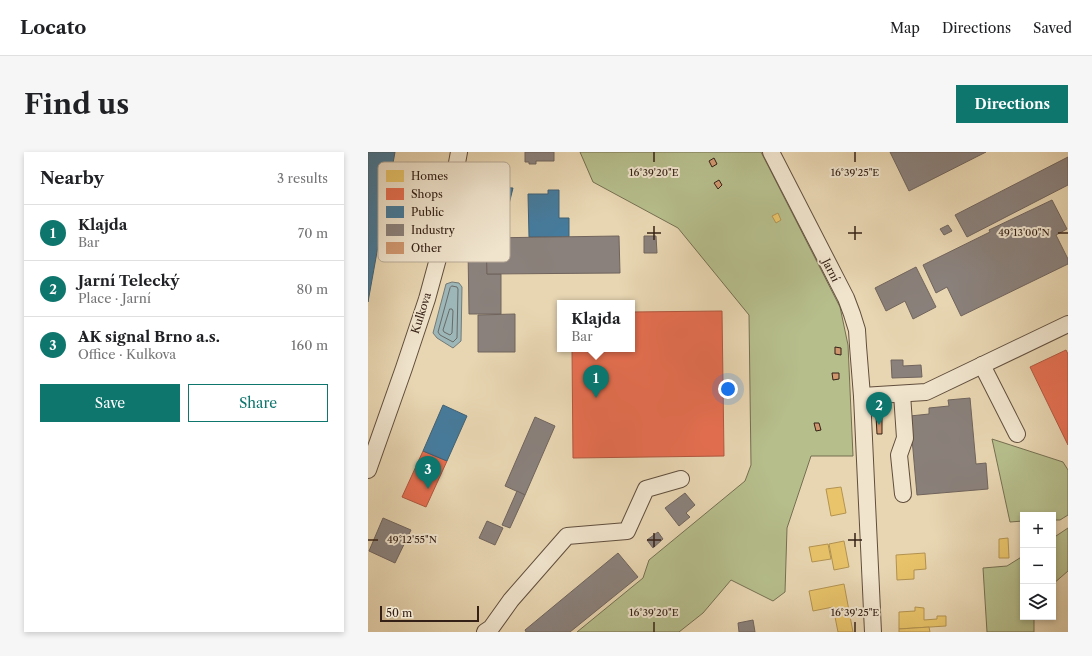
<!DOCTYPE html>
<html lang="en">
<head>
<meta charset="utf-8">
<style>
	body { margin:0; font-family:"Libre Caslon Text",serif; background:#f6f6f6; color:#202124 }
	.controls { position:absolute; right:12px; bottom:12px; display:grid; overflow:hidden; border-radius:0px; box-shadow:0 2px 6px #0003 }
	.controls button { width:36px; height:36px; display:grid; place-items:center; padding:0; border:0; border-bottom:1px solid #e0e0e0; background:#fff; color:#202124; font:20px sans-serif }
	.scale { position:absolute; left:12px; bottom:10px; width:99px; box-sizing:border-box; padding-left:4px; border:2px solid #342016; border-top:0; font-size:11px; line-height:14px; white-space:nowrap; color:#342016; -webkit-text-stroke:3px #f0e4cd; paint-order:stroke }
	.you { position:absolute; left:360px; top:237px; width:14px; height:14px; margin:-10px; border:3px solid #fff; border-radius:50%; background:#1a73e8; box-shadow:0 0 0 6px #1a73e833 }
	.badge { display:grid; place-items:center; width:26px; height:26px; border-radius:50%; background:#0f766e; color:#fff; font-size:13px; font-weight:700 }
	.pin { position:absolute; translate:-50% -33px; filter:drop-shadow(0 1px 2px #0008) }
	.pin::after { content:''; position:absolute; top:21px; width:14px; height:12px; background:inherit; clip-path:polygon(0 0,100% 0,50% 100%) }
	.popup { position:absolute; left:189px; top:148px; width:78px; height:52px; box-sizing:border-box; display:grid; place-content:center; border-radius:0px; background:#fff; filter:drop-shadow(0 1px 3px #0005); font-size:13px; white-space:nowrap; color:#757577 }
	.popup b { font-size:15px; color:#202124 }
	.popup::after { content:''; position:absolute; left:50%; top:100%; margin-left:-8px; border:8px solid transparent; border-top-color:#fff }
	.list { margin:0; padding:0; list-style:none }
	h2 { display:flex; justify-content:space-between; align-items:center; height:52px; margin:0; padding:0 16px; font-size:17px }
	h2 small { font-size:13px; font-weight:400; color:#757577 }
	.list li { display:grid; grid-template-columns:26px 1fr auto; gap:12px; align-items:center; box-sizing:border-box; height:56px; padding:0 16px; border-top:1px solid #e0e0e0 }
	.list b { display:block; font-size:15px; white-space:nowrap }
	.list p { margin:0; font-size:13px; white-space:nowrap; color:#757577 }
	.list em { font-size:13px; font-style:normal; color:#757577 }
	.actions { display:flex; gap:8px; padding:12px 16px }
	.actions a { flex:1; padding:9px 0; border:1px solid #0f766e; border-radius:0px; text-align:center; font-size:14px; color:#0f766e }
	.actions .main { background:#0f766e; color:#fff }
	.icon { flex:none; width:22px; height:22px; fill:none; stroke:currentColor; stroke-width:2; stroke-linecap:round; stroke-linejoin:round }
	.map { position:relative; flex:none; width:700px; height:480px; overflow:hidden; border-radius:0px }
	header { display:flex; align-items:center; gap:24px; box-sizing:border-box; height:56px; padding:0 20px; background:#fff; border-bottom:1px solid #e0e0e0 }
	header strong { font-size:19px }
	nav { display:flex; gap:22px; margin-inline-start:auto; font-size:14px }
	.intro { display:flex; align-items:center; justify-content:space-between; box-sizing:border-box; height:96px; padding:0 24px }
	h1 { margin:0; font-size:28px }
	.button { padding:10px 18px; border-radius:0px; background:#0f766e; color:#fff; font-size:14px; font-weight:700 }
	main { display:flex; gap:24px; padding:0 24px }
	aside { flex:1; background:#fff; border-radius:0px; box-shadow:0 2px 6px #0003 }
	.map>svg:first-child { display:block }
</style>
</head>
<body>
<header>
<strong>Locato</strong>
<nav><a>Map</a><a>Directions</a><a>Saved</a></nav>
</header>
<div class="intro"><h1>Find us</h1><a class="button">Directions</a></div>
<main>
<aside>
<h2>Nearby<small>3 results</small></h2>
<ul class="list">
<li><span class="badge">1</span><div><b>Klajda</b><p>Bar</p></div><em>70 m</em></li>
<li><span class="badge">2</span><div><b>Jarní Telecký</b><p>Place · Jarní</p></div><em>80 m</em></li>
<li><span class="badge">3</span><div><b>AK signal Brno a.s.</b><p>Office · Kulkova</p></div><em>160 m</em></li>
</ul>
<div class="actions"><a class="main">Save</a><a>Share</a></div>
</aside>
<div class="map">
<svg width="700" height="480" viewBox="0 0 700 480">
	<rect width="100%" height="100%" fill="#e8d6b2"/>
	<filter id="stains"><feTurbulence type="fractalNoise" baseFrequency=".005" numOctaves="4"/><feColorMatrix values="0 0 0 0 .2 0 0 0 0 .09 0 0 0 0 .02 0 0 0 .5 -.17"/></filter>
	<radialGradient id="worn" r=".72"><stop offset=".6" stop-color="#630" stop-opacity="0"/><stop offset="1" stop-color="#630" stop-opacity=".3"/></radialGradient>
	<!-- green -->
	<g fill="#b6be8c" stroke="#756f51">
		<polygon points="212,0 393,0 472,155 480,193 485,304 443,304 419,376 417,440 405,449 363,428 335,461 311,480 209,480 275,426 281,408 377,329 383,313 381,163 310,76 225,30"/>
		<polygon points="624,287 695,310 700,318 700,363 692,368 685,368 685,363 655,363 655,369 642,370"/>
		<polygon points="700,376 700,419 685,432 685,386"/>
		<polygon points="655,404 655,465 666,465 666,480 619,480 615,416 639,414"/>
	</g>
	<!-- water -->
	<polygon fill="#9db6b8" stroke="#737a77" points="84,130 91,131 94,135 93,189 85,196 69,186 65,181 78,132"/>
	<!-- homes -->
	<g fill="#e9c46a" stroke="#b39351">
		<polygon points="410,61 413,68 408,71 404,64"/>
		<polygon points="473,335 478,361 463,364 458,337"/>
		<polygon points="640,386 641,406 631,406 631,387"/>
		<polygon points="476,389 481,415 466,418 461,392"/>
		<polygon points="460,392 463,407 444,410 441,395"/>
		<polygon points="557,401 558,417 546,418 546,427 529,428 528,403"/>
		<polygon points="476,432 485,480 470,480 465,455 445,459 441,439"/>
		<polygon points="547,455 556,456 556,468 569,467 569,464 578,464 578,474 531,477 531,460 547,459"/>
		<polygon points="561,475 562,480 531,480 531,477"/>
	</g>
	<!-- shops -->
	<g fill="#e76f51" stroke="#b1573f">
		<polygon points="354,159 356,304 205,306 204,197 264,197 264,160"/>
		<polygon points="698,198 700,202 700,293 662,215"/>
		<polygon points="55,299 79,309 58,355 34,345"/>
	</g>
	<!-- public -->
	<g fill="#457b9d" stroke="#406074">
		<polygon points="0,0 27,0 0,150"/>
		<polygon points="129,35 145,36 141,52 139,52 140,48 131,48 122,51 119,54 114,62 112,71 116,71 116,72 99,74 101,60 105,52 109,46 117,40"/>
		<polygon points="180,38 191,38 191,66 201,66 201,85 161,85 160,42 180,42"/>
		<polygon points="75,253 99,264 79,309 55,299"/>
	</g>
	<!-- industry -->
	<g fill="#8a817c" stroke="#70645d">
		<polygon points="157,0 186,0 186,9 168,9 168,12 161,12 161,10 157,10"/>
		<polygon points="522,0 618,0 541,39"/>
		<polygon points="700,5 700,33 599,85 587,63"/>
		<polygon points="684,48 699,77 688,83 700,107 700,112 593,164 579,135 568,141 555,113 622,80 621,78"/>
		<polygon points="580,73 584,79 576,83 572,77"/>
		<polygon points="109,83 118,83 118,86 119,122 133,122 133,162 101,162 100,96"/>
		<polygon points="251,84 252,121 119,122 118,86"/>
		<polygon points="276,84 288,84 289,101 276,101"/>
		<polygon points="548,115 568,155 545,167 537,149 518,159 507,136"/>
		<polygon points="147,162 147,200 110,200 110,163"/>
		<polygon points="523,208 535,208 535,214 553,213 554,225 524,226"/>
		<polygon points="602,246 608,312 618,311 620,337 549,343 542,264 561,262 561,256 581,254 580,248"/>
		<polygon points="167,265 187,274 157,343 137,334"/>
		<polygon points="149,339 157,343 142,376 134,373"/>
		<polygon points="317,341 327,353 318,361 322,365 311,374 297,356"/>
		<polygon points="15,366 43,378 27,411 1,399"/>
		<polygon points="119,369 135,376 127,393 111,386"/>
		<polygon points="290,380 295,387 285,396 279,388"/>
		<polygon points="250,401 270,425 202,480 158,480 157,478"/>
		<polygon points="385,468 387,480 371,480 370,471"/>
	</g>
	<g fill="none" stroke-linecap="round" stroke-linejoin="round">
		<!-- shore -->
		<g stroke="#686b67" stroke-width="1">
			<polygon points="84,134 89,135 90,137 89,186 85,190 72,183 70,180 82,136"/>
			<polygon points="82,157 84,157 85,159 84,181 82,183 76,180 75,178 81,159"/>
		</g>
	</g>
	<!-- building -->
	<g fill="#d0976f" stroke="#342016">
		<polygon points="346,6 349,12 344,15 341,9"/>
		<polygon points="351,28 354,33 350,37 346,31"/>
		<polygon points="467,195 473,196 473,203 467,202"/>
		<polygon points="464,221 471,221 471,227 465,228"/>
		<polygon points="514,263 514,282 509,282 508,264"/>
		<polygon points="446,271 451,271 453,278 448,279"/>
	</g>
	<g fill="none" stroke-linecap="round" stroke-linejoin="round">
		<!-- minor casing -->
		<g stroke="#614e3d" stroke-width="18">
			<g id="minor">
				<polyline points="403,0 478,146 484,162 489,178 490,194 494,244 505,480"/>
				<polyline points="614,213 649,282"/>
				<polyline points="534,242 537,286 531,303 535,342"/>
				<polyline points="494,244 558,240 700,172"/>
				<polyline points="0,318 36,216 59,147 74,92 91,0"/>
				<polyline points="117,480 123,476 143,448 199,384 259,379 278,337 313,327"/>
			</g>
		</g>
		<!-- minor -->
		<use href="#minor" stroke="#f0e4cd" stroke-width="16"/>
	</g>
	<!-- ticks -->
	<path fill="none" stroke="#342016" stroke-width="1.5" d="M286,0V10M487,0V10M286,74V88M487,74V88M279,81H293M480,81H494M690,81H700M286,381V395M487,381V395M0,388H10M279,388H293M480,388H494M286,470V480M487,470V480"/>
	<g text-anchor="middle" stroke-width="4" stroke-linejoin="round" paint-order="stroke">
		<!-- street labels -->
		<g font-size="11" fill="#342016" stroke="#f0e4cd">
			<text transform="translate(463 118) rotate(63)" y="4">Jarní</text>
			<text transform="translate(53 161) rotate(-72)" y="4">Kulkova</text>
		</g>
	</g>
	<!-- legend -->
	<rect x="10" y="10" width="132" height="100" rx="6" fill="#f0e4cd" stroke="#b8a996" stroke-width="1"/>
	<rect x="18" y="18" width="18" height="12" fill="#e9c46a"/>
	<rect x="18" y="36" width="18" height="12" fill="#e76f51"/>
	<rect x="18" y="54" width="18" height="12" fill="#457b9d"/>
	<rect x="18" y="72" width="18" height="12" fill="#8a817c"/>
	<rect x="18" y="90" width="18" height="12" fill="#d0976f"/>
	<g font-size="11" fill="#342016">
		<text x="43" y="28">Homes</text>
		<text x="43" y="46">Shops</text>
		<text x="43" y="64">Public</text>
		<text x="43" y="82">Industry</text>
		<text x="43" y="100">Other</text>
	</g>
	<g font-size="10" text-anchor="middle" fill="#342016" stroke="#f0e4cd" stroke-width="4" stroke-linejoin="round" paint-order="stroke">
		<text x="286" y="24">16°39'20"E</text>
		<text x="487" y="24">16°39'25"E</text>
		<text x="656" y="84">49°13'00"N</text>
		<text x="44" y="391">49°12'55"N</text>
		<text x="286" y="464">16°39'20"E</text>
		<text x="487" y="464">16°39'25"E</text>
	</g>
	<rect width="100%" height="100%" filter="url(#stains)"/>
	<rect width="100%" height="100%" fill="url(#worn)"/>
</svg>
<div class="controls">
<button>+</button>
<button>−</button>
<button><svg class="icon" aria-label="layers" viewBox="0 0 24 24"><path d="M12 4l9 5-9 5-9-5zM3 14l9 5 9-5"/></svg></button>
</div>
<div class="scale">50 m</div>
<div class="you"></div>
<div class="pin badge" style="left:228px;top:246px">1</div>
<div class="popup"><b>Klajda</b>Bar</div>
<div class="pin badge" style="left:511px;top:273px">2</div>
<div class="pin badge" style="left:60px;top:337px">3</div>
</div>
</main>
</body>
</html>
